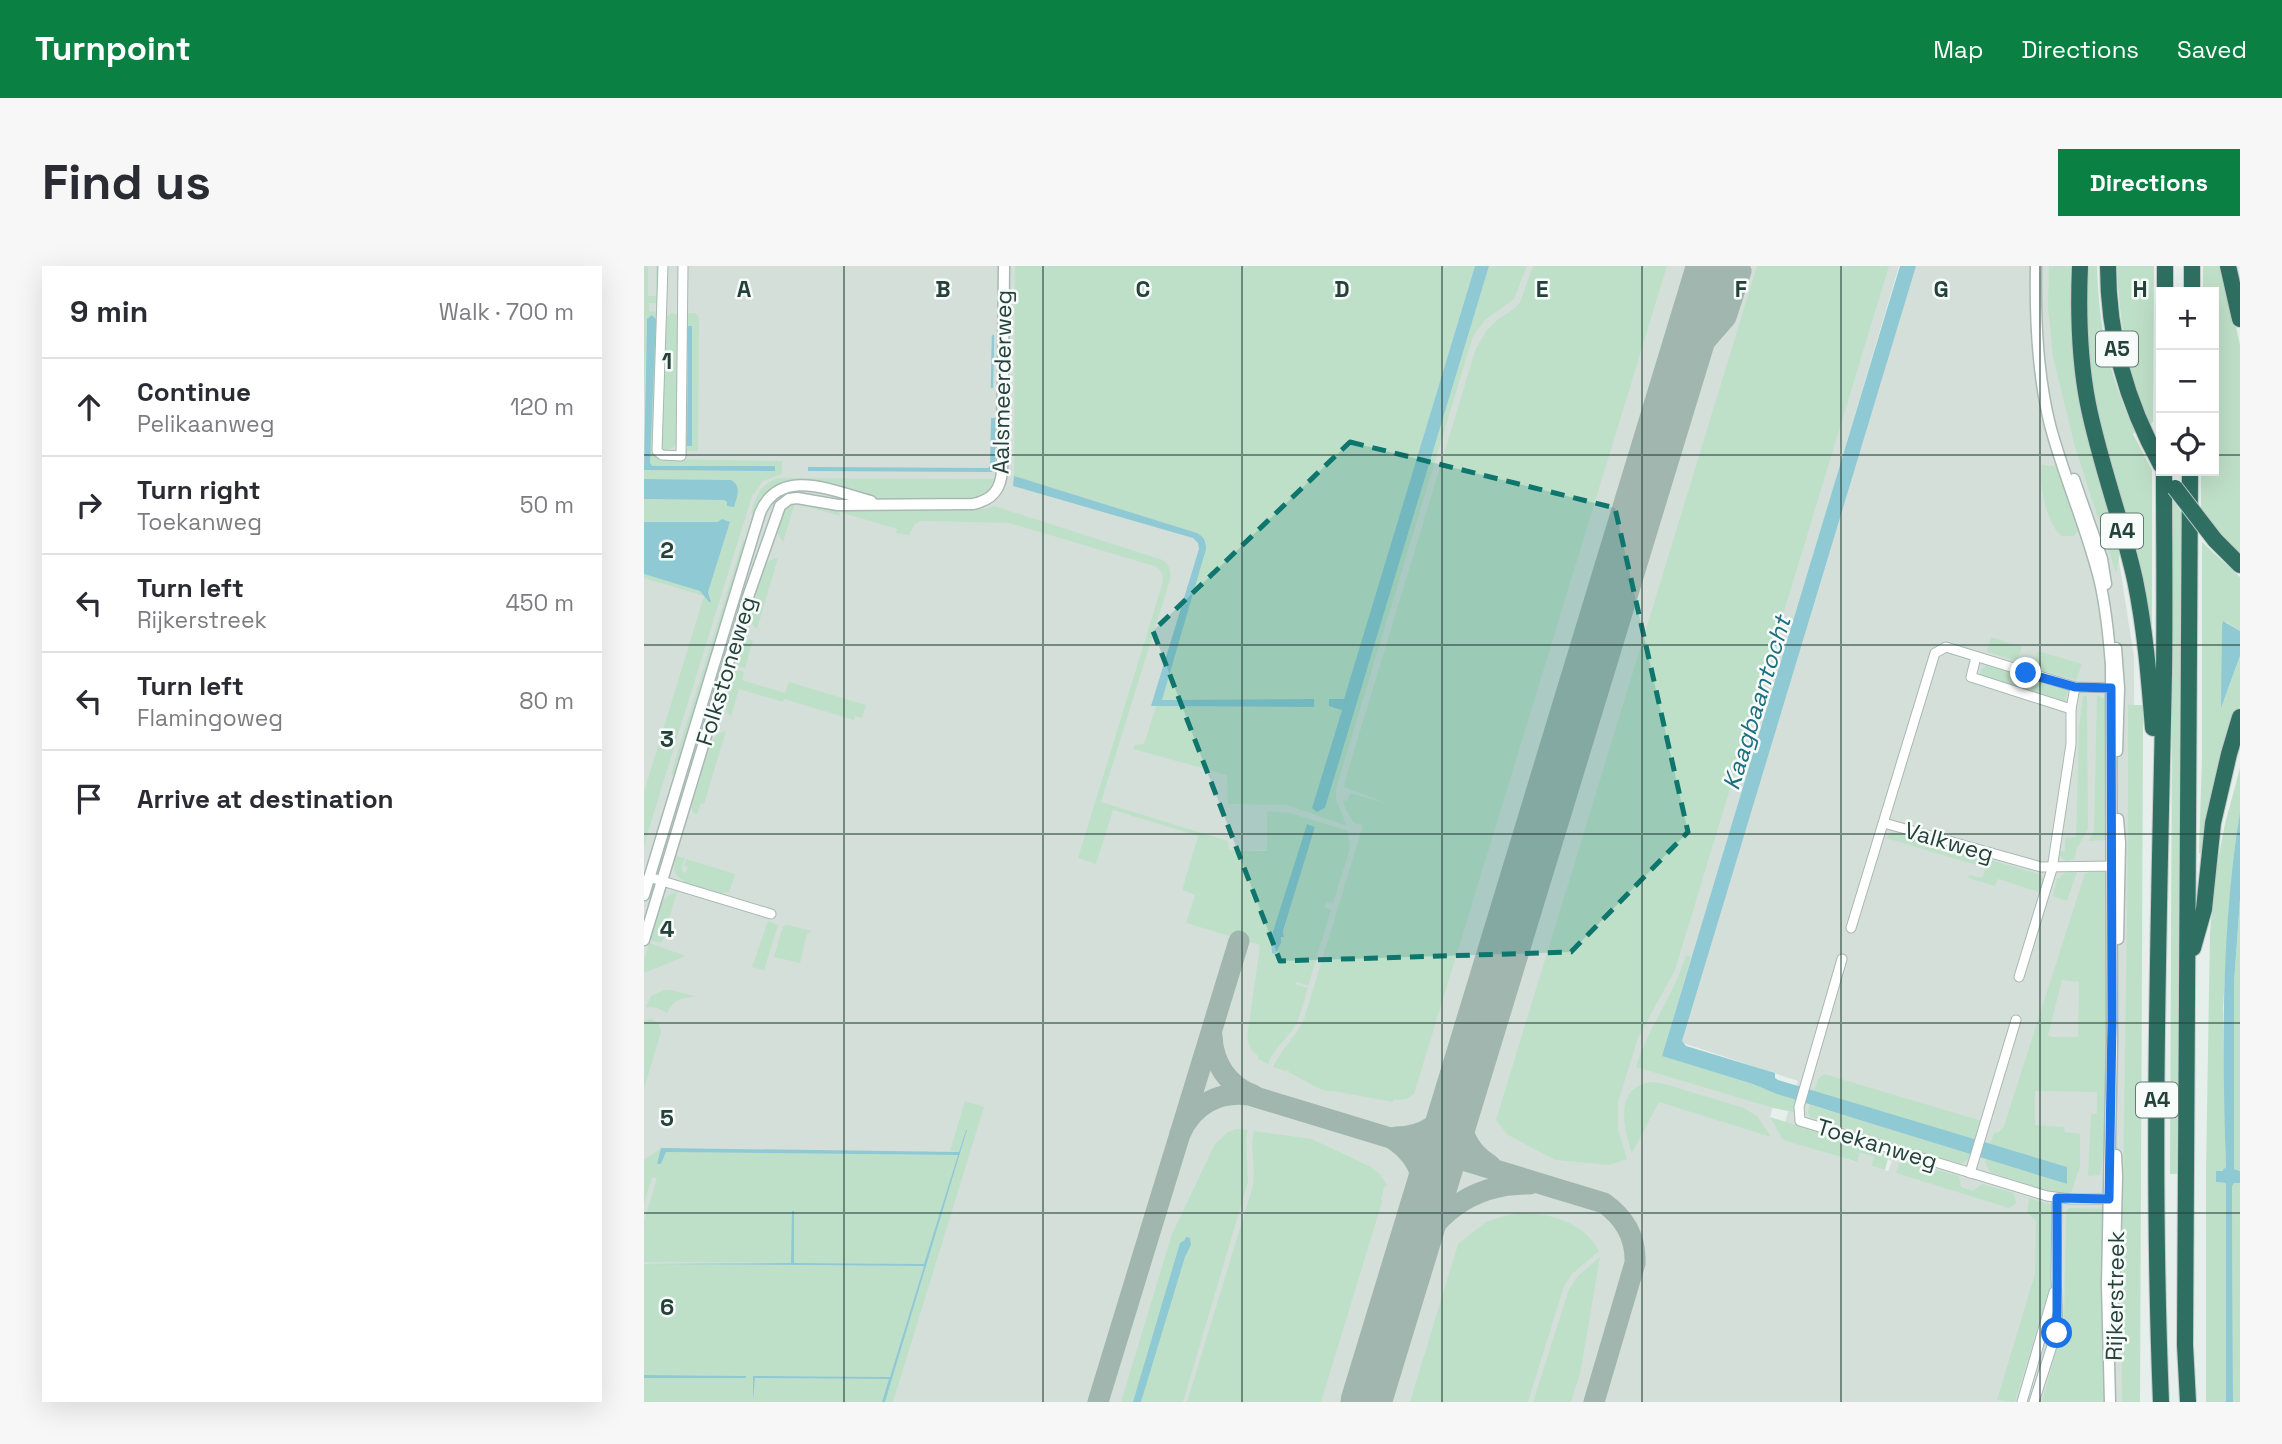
<!DOCTYPE html>
<html lang="en">
<head>
<meta charset="utf-8">
<style>
	body { margin:0; font-family:"Space Grotesk",sans-serif; background:#f7f7f7; color:#2b2b33 }
	.controls { position:absolute; right:21px; top:21px; display:grid; overflow:hidden; border-radius:0px; box-shadow:0 7px 28px #0002 }
	.controls button { width:63px; height:63px; display:grid; place-items:center; padding:0; border:0; border-bottom:2px solid #e1e1e2; background:#fff; color:#2b2b33; font:35px sans-serif }
	.stop { position:absolute; width:21px; height:21px; margin:-16px; border:5px solid #1a73e8; border-radius:50%; background:#fff }
	.stop.end { background:#1a73e8; border-color:#fff; box-shadow:0 2px 7px #0008 }
	.list { margin:0; padding:0; list-style:none }
	h2 { display:flex; justify-content:space-between; align-items:center; height:91px; margin:0; padding:0 28px; font-size:30px }
	h2 small { font-size:23px; font-weight:400; color:#7c7c81 }
	.list li { display:grid; grid-template-columns:46px 1fr auto; gap:21px; align-items:center; box-sizing:border-box; height:98px; padding:0 28px; border-top:2px solid #e1e1e2 }
	.list b { display:block; font-size:26px; white-space:nowrap }
	.list p { margin:0; font-size:23px; white-space:nowrap; color:#7c7c81 }
	.list em { font-size:23px; font-style:normal; color:#7c7c81 }
	.icon { flex:none; width:38px; height:38px; fill:none; stroke:currentColor; stroke-width:2; stroke-linecap:round; stroke-linejoin:round }
	.map { position:relative; flex:none; width:1596px; height:1136px; overflow:hidden; border-radius:0px }
	header { display:flex; align-items:center; gap:42px; box-sizing:border-box; height:98px; padding:0 35px; background:#0b8043; color:#fff }
	header strong { font-size:33px }
	nav { display:flex; gap:38px; margin-inline-start:auto; font-size:24px }
	.intro { display:flex; align-items:center; justify-content:space-between; box-sizing:border-box; height:168px; padding:0 42px }
	h1 { margin:0; font-size:49px }
	.button { padding:18px 32px; border-radius:0px; background:#0b8043; color:#fff; font-size:24px; font-weight:700 }
	main { display:flex; gap:42px; padding:0 42px }
	aside { flex:1; background:#fff; border-radius:0px; box-shadow:0 7px 28px #0002 }
	.map>svg:first-child { display:block }
</style>
</head>
<body>
<header>
<strong>Turnpoint</strong>
<nav><a>Map</a><a>Directions</a><a>Saved</a></nav>
</header>
<div class="intro"><h1>Find us</h1><a class="button">Directions</a></div>
<main>
<aside>
<h2>9 min<small>Walk · 700 m</small></h2>
<ul class="list">
<li><svg class="icon" aria-label="ahead" viewBox="0 0 24 24"><path d="M12 20V5M6 11l6-6 6 6"/></svg><div><b>Continue</b><p>Pelikaanweg</p></div><em>120 m</em></li>
<li><svg class="icon" aria-label="right" viewBox="0 0 24 24"><path d="M7 20v-9h11M14 6l5 5-5 5"/></svg><div><b>Turn right</b><p>Toekanweg</p></div><em>50 m</em></li>
<li><svg class="icon" aria-label="left" viewBox="0 0 24 24"><path d="M17 20v-9H6M10 6l-5 5 5 5"/></svg><div><b>Turn left</b><p>Rijkerstreek</p></div><em>450 m</em></li>
<li><svg class="icon" aria-label="left" viewBox="0 0 24 24"><path d="M17 20v-9H6M10 6l-5 5 5 5"/></svg><div><b>Turn left</b><p>Flamingoweg</p></div><em>80 m</em></li>
<li><svg class="icon" aria-label="arrive" viewBox="0 0 24 24"><path d="M6 21V4h12l-3 4 3 4H6"/></svg><div><b>Arrive at destination</b></div></li>
</ul>
</aside>
<div class="map">
<svg width="1596" height="1136" viewBox="0 0 1596 1136">
	<rect width="100%" height="100%" fill="#e6efeb"/>
	<!-- built -->
	<path fill="#d4dfda" fill-rule="evenodd" d="M0,0H831L698,443L845,0H1255L1023,784L1135,819L1126,851L1139,873L1212,896L1216,887L1230,891L1227,900L1244,905L1248,895L1140,859L1154,815L1036,776L1269,0H1413L1438,184L1475,295L1490,391L1491,665L1487,1136H0ZM555,570L584,584L654,585L538,624Z"/>
	<!-- green -->
	<g fill="#bfe0c8" fill-rule="evenodd">
		<polygon points="0,0 4,0 4,30 12,30 12,0 17,0 14,37 5,37 5,45 14,46 11,190 15,193 138,195 138,208 119,215 108,230 0,579 0,526 60,330 0,312 0,308 56,325 65,336 67,333 64,326 86,257 78,253 74,256 0,256 0,233 80,234 83,236 87,214 0,213 0,204 131,205 131,200 8,200 5,197 12,53 8,49 3,53 0,132"/>
		<polygon points="371,0 831,0 700,434 685,434 698,443 668,542 675,546 681,542 845,0 883,0 870,33 841,54 829,70 692,523 692,534 703,560 643,539 584,538 583,509 489,483 491,479 500,478 512,440 669,441 669,433 518,434 562,276 553,267 370,210"/>
		<path d="M889,0H1023L770,828C758,836 762,833 749,834V836L689,825C679,828 656,811 644,806L645,803L642,805L629,801C637,783 652,771 660,753L719,559L710,557L702,544L699,535L704,534L706,527L742,537L700,521L702,511L832,82L843,64L853,54L870,43L876,36Z"/>
		<polygon points="1113,0 1245,0 1031,704 994,772 974,836 974,863 983,893 966,899 911,894 864,869 852,854"/>
		<path d="M1405,0H1427C1423,106 1447,187 1476,287L1472,307L1431,181L1409,91L1404,41Z"/>
		<path d="M1440,0H1453C1455,64 1465,108 1491,166L1489,168L1508,204V375L1462,191L1441,86Z"/>
		<path d="M1473,0H1510L1509,156L1506,159L1503,156C1484,103 1475,57 1473,0Z"/>
		<polygon points="1559,0 1578,0 1596,79 1596,290 1580,274 1557,245 1557,205 1570,205 1570,26 1559,26"/>
		<polygon points="28,47 34,49 35,173 29,182 20,185 17,183 21,51"/>
		<path d="M42,47H51L55,51L54,185H39ZM44,60H48L47,180H43Z"/>
		<path d="M1398,199L1415,200L1437,261L1430,270H1418C1403,260 1394,217 1398,199Z"/>
		<path d="M135,212H138L351,213L343,225L323,234L231,233L150,217L112,249L107,247C112,230 116,218 135,212Z"/>
		<polygon points="1529,234 1537,246 1533,908 1526,908"/>
		<polygon points="150,235 194,242 196,250 151,237 139,276 131,263 136,245"/>
		<path d="M350,240L516,293C526,297 527,304 526,314L457,536L584,575L585,584L623,585V545L647,547L704,565L706,582L689,638L683,636L680,641L687,644L664,720L652,716L651,718L664,722C660,734 657,749 651,760C642,774 630,782 624,798L614,793V790L607,784L603,772L616,679L542,657L551,629L538,624L554,570L469,544L452,598L434,592L518,319C520,310 518,304 510,300L365,257L277,255L270,259L265,269L252,267L253,263L199,247L198,242L341,243ZM665,558L671,561L639,666L641,668L637,671V676L632,684L628,671L663,559Z"/>
		<polygon points="99,274 104,275 33,510 27,508"/>
		<polygon points="1558,276 1596,311 1596,365 1582,356 1577,442 1596,390 1596,440 1580,490 1559,588 1555,587 1558,491"/>
		<polygon points="131,292 134,292 113,363 107,357 105,348 119,304 125,295"/>
		<polygon points="1347,371 1378,381 1373,395 1343,386"/>
		<polygon points="102,374 109,374 101,402 90,399 96,381"/>
		<polygon points="1394,385 1438,398 1432,414 1392,403 1389,398"/>
		<polygon points="1343,399 1424,424 1420,437 1336,411 1337,403"/>
		<path d="M89,403L100,406L98,414L141,427L145,416L222,439L218,452L211,450L210,454L140,433L139,436L95,423L87,451C73,437 84,419 89,403Z"/>
		<polygon points="1453,429 1463,434 1464,521 1461,574 1445,575 1450,564"/>
		<polygon points="1439,430 1443,430 1444,563 1432,584 1431,593 1422,595 1415,589 1416,585 1421,585 1421,572 1432,571 1435,462"/>
		<path d="M1484,439H1499V467L1496,1136H1478V1133C1477,901 1485,670 1484,439Z"/>
		<polygon points="82,465 60,538 57,537 53,549 48,545 48,539 67,476 73,468"/>
		<polygon points="1596,502 1596,546 1585,638 1579,744 1582,901 1580,904 1572,906 1572,916 1582,917 1582,1136 1562,1136 1562,905 1566,666 1572,604 1581,558"/>
		<polygon points="1249,566 1392,607 1399,612 1398,627 1354,613 1351,620 1324,612 1325,609 1338,612 1342,602 1242,572"/>
		<path d="M32,590L41,592L37,603L41,607L44,601L40,600L42,593L91,608L85,627L81,626L75,629L40,618V615C29,609 29,602 32,590Z"/>
		<path d="M1451,605L1461,606L1467,614L1461,879L1456,909L1444,910L1447,848H1453V826L1391,825V859L1420,861L1421,866L1436,868V901L1427,927L1405,926L1346,906L1341,896L1342,893L1422,918L1423,901L1346,878L1350,867L1355,866L1360,860L1441,607ZM1418,714L1435,716L1434,771H1408L1404,769Z"/>
		<polygon points="1422,606 1433,606 1423,635 1409,630 1413,613"/>
		<path d="M33,626L18,677L6,674C11,657 13,629 33,626Z"/>
		<polygon points="1596,633 1596,905 1590,903 1590,717"/>
		<polygon points="124,655 134,659 120,704 108,701"/>
		<polygon points="144,659 168,665 163,668 156,697 130,691 139,660"/>
		<polygon points="5,677 42,690 0,707 0,694"/>
		<path d="M1042,689L1047,691L1018,790L1109,818L1154,835L1150,846L1129,842L992,801C1004,761 1030,729 1042,689Z"/>
		<path d="M20,724H28L53,731C39,731 30,733 23,747L13,742L2,741L7,730Z"/>
		<polygon points="7,753 15,758 17,766 0,823 0,755"/>
		<polygon points="1180,808 1338,855 1333,874 1170,826 1174,813"/>
		<path d="M1008,816L1021,818L1100,842L1114,851L1127,871L1015,836L988,887C980,861 969,821 1008,816Z"/>
		<polygon points="321,835 340,841 249,1136 241,1136 323,865 315,886 306,885"/>
		<polygon points="1166,839 1328,889 1327,892 1316,898 1166,851 1164,846"/>
		<polygon points="1126,851 1245,889 1241,904 1227,900 1230,891 1216,887 1213,896 1139,874"/>
		<polygon points="593,863 604,864 602,873 604,916 539,1136 497,1136 541,991 547,979 541,974 537,978 489,1136 477,1136 528,968 571,878 584,866"/>
		<path d="M610,865L668,873L727,901L736,908L743,919L740,921L737,933L738,936L677,1136H543L608,923C613,903 605,884 610,865Z"/>
		<polygon points="17,882 13,898 17,898 22,886 314,889 281,998 149,997 149,945 147,997 0,996 0,955 13,912 8,911 0,938 0,894"/>
		<polygon points="1257,894 1315,910 1317,921 1329,925 1338,918 1370,927 1372,937 1365,942 1252,907"/>
		<polygon points="1590,917 1596,917 1596,1136 1589,1136 1588,921"/>
		<polygon points="1385,932 1408,939 1407,1018 1371,1136 1353,1134 1391,1008 1392,955 1383,946"/>
		<polygon points="1425,942 1463,943 1462,1136 1398,1136 1420,1056 1422,955 1423,944"/>
		<path d="M874,947C903,946 941,956 955,985L928,1008L920,1020L884,1136H766L814,978L842,956L857,951Z"/>
		<polygon points="956,991 936,1108 927,1136 889,1136 925,1023 935,1009"/>
		<polygon points="0,998 264,1000 280,999 246,1111 110,1110 109,1136 0,1136 0,1112 102,1112 101,1110 0,1109"/>
		<polygon points="111,1112 246,1113 238,1136 110,1136"/>
	</g>
	<!-- water -->
	<g fill="#8ec9d4">
		<polygon points="831,0 845,0 681,542 673,546 668,542 698,444 685,440 685,433 700,433"/>
		<polygon points="1256,0 1272,0 1038,775 1042,780 1131,807 1131,812 1134,814 1423,901 1423,918 1206,851 1133,828 1109,818 1018,790"/>
		<polygon points="8,49 12,53 6,197 8,200 131,200 131,205 0,204 3,53"/>
		<polygon points="44,60 48,60 48,180 43,180"/>
		<polygon points="347,152 352,152 351,200 348,206 164,205 164,201 344,202 346,200"/>
		<path d="M370,210L553,267C560,271 562,275 562,283L518,434L670,433V441L507,440L555,283L554,277L549,272L369,220Z"/>
		<path d="M0,213L87,214C98,220 93,231 90,241L83,240V236L80,234L0,233Z"/>
		<polygon points="78,253 86,256 64,326 67,336 65,336 56,325 0,308 0,256 74,256"/>
		<polygon points="1579,355 1596,365 1596,390 1577,442 1578,360"/>
		<path d="M1596,546V633L1590,717V903L1596,905V917H1590L1588,921L1589,1136H1582V917L1572,916V905H1578L1582,901C1578,782 1577,664 1596,546Z"/>
		<polygon points="663,558 671,561 639,665 640,671 637,671 637,677 631,688 628,687 627,672"/>
		<polygon points="322,864 323,864 241,1136 238,1136 245,1113 111,1112 109,1136 109,1110 246,1111 280,1000 0,998 147,997 148,945 150,945 150,997 280,998 314,889 22,886 17,898 13,898 17,882 315,886"/>
		<polygon points="542,971 546,972 547,979 541,991 497,1136 489,1136 536,977 541,974"/>
		<polygon points="0,1109 102,1110 102,1112 0,1112"/>
	</g>
	<g fill="none" stroke-linecap="round" stroke-linejoin="round">
		<!-- stream -->
		<polyline stroke="#8ec9d4" stroke-width="2.5" points="348,121 349,70"/>
		<!-- taxiway -->
		<g stroke="#a2b6b0" stroke-width="21">
			<polyline points="1033,115 1041,98 1082,51 1097,5 1078,0"/>
			<path d="M568,770C569,797 584,820 609,829"/>
			<path d="M815,832C814,860 821,884 846,899"/>
			<path d="M536,868C549,839 574,825 605,829L960,937C981,952 992,971 991,997L950,1136"/>
			<path d="M752,871C781,871 799,856 815,832"/>
			<path d="M750,874C780,894 783,922 777,955"/>
			<path d="M762,1006C785,952 825,917 886,918"/>
			<polyline points="454,1136 595,675"/>
		</g>
		<!-- runway -->
		<polyline stroke="#a2b6b0" stroke-width="51" points="722,1136 1068,0"/>
		<!-- minor casing -->
		<g stroke="#a8b8b2" stroke-width="11">
			<g id="minor">
				<polyline points="19,0 13,185 18,189 37,190 39,0"/>
				<polyline points="1332,391 1327,411 1427,443 1431,421"/>
				<polyline points="1240,557 1397,601 1473,600"/>
				<polyline points="5,611 127,648"/>
				<polyline points="1207,662 1291,387 1302,381 1431,421 1474,422"/>
				<polyline points="1198,693 1155,841 1156,855 1403,930 1426,933 1465,933"/>
				<polyline points="1375,711 1408,603 1427,478 1427,443"/>
				<polyline points="1326,907 1372,754"/>
				<polyline points="1378,1136 1410,1026"/>
				<polyline points="1390,1136 1414,1061 1412,1011 1413,932"/>
			</g>
		</g>
		<!-- tertiary casing -->
		<g stroke="#a8b8b2" stroke-width="13">
			<g id="tertiary">
				<path d="M1392,0C1391,49 1394,111 1406,159C1420,212 1443,262 1456,316C1462,343 1465,372 1467,400L1468,775L1463,1019L1466,1136"/>
				<polyline points="1430,213 1458,293 1462,318"/>
				<polyline points="1472,382 1475,422 1473,485"/>
				<polyline points="1474,553 1476,577 1474,673"/>
				<path d="M0,629L116,247C136,199 191,226 227,235"/>
				<path d="M0,674L105,328L136,240L145,233L153,232L194,239L329,238C348,234 357,224 358,204L360,0"/>
				<polyline points="1470,1034 1473,911 1472,889"/>
			</g>
		</g>
		<!-- motorway casing -->
		<g stroke="#c2cac8" stroke-width="18">
			<g id="motorway">
				<path d="M1436,0C1434,46 1435,92 1444,138C1456,198 1478,255 1491,314C1501,362 1505,412 1509,462"/>
				<path d="M1464,0C1464,70 1483,138 1517,199"/>
				<polyline points="1584,0 1596,53"/>
				<polyline points="1521,26 1521,0"/>
				<polyline points="1548,26 1548,0"/>
				<polyline points="1571,274 1596,299"/>
				<polyline points="1549,682 1560,643 1569,557 1585,488 1596,451"/>
				<path d="M1517,1136C1507,893 1515,649 1520,406C1521,339 1520,272 1520,205"/>
				<polyline points="1544,1136 1541,1079 1546,205"/>
			</g>
		</g>
		<!-- minor -->
		<use href="#minor" stroke="#fff" stroke-width="9"/>
		<!-- tertiary -->
		<use href="#tertiary" stroke="#fff" stroke-width="10"/>
		<!-- motorway -->
		<use href="#motorway" stroke="#2f6f62" stroke-width="16"/>
		<!-- motorway-bridge casing -->
		<g stroke="#c2cac8" stroke-width="18" stroke-linecap="butt">
			<polyline id="motorway-bridge" points="1531,222 1571,274"/>
		</g>
		<!-- motorway-bridge -->
		<use href="#motorway-bridge" stroke="#2f6f62" stroke-width="16"/>
	</g>
	<g fill="none" stroke-linecap="round" stroke-linejoin="round">
		<!-- route -->
		<polyline stroke="#1a73e8" stroke-width="9" points="1382,407 1431,421 1467,422 1468,757 1465,933 1413,932 1413,1067"/>
	</g>
	<!-- marked area -->
	<path fill="#0f766e" fill-opacity="0.2" stroke="#0f766e" stroke-width="5" stroke-dasharray="14 9" stroke-linejoin="round" d="M706,176L971,242L1044,566L927,686L636,695L509,365Z"/>
	<!-- grid -->
	<path fill="none" stroke="#24423a" stroke-width="2" stroke-opacity="0.55" d="M200,0V1136M399,0V1136M598,0V1136M798,0V1136M998,0V1136M1197,0V1136M1396,0V1136M0,189H1517M1570,189H1596M0,379H1596M0,568H1596M0,757H1596M0,947H1596"/>
	<g text-anchor="middle" stroke-width="5" stroke-linejoin="round" paint-order="stroke">
		<!-- shield labels -->
		<g fill="#f7fbf9" stroke="#637a73" stroke-width="2">
			<rect x="1452" y="65.5" width="42" height="35" rx="5"/>
			<rect x="1457" y="247.5" width="42" height="35" rx="5"/>
			<rect x="1492" y="816.5" width="42" height="35" rx="5"/>
		</g>
		<g font-size="21" font-weight="bold" fill="#24423a">
			<text x="1473" y="90">A5</text>
			<text x="1478" y="272">A4</text>
			<text x="1513" y="841">A4</text>
		</g>
		<!-- street labels -->
		<g font-size="23" fill="#24423a" stroke="#f7fbf9">
			<text transform="translate(358 116) rotate(-89)" y="8">Aalsmeerderweg</text>
			<text transform="translate(82 405) rotate(-73)" y="8">Folkstoneweg</text>
			<text transform="translate(1305 576) rotate(16)" y="8">Valkweg</text>
			<text transform="translate(1233 878) rotate(17)" y="8">Toekanweg</text>
			<text transform="translate(1471 1030) rotate(-89)" y="8">Rijkerstreek</text>
		</g>
		<!-- water labels -->
		<g font-size="24" font-style="italic" fill="#1c6f80" stroke="#f7fbf9">
			<text transform="translate(1113 437) rotate(-73)" y="8">Kaagbaantocht</text>
		</g>
	</g>
	<g font-size="23" text-anchor="middle" font-weight="bold" fill="#24423a" stroke="#f7fbf9" stroke-width="5" stroke-linejoin="round" paint-order="stroke">
		<text x="100" y="31">A</text>
		<text x="299" y="31">B</text>
		<text x="499" y="31">C</text>
		<text x="698" y="31">D</text>
		<text x="898" y="31">E</text>
		<text x="1097" y="31">F</text>
		<text x="1297" y="31">G</text>
		<text x="1496" y="31">H</text>
		<text x="23" y="103">1</text>
		<text x="23" y="292">2</text>
		<text x="23" y="481">3</text>
		<text x="23" y="671">4</text>
		<text x="23" y="860">5</text>
		<text x="23" y="1049">6</text>
	</g>
</svg>
<div class="controls">
<button>+</button>
<button>−</button>
<button><svg class="icon" aria-label="locate" viewBox="0 0 24 24"><circle cx="12" cy="12" r="6"/><path d="M12 2v4M12 18v4M2 12h4M18 12h4"/></svg></button>
</div>
<div class="stop" style="left:1413px;top:1067px"></div>
<div class="stop end" style="left:1382px;top:407px"></div>
</div>
</main>
</body>
</html>
